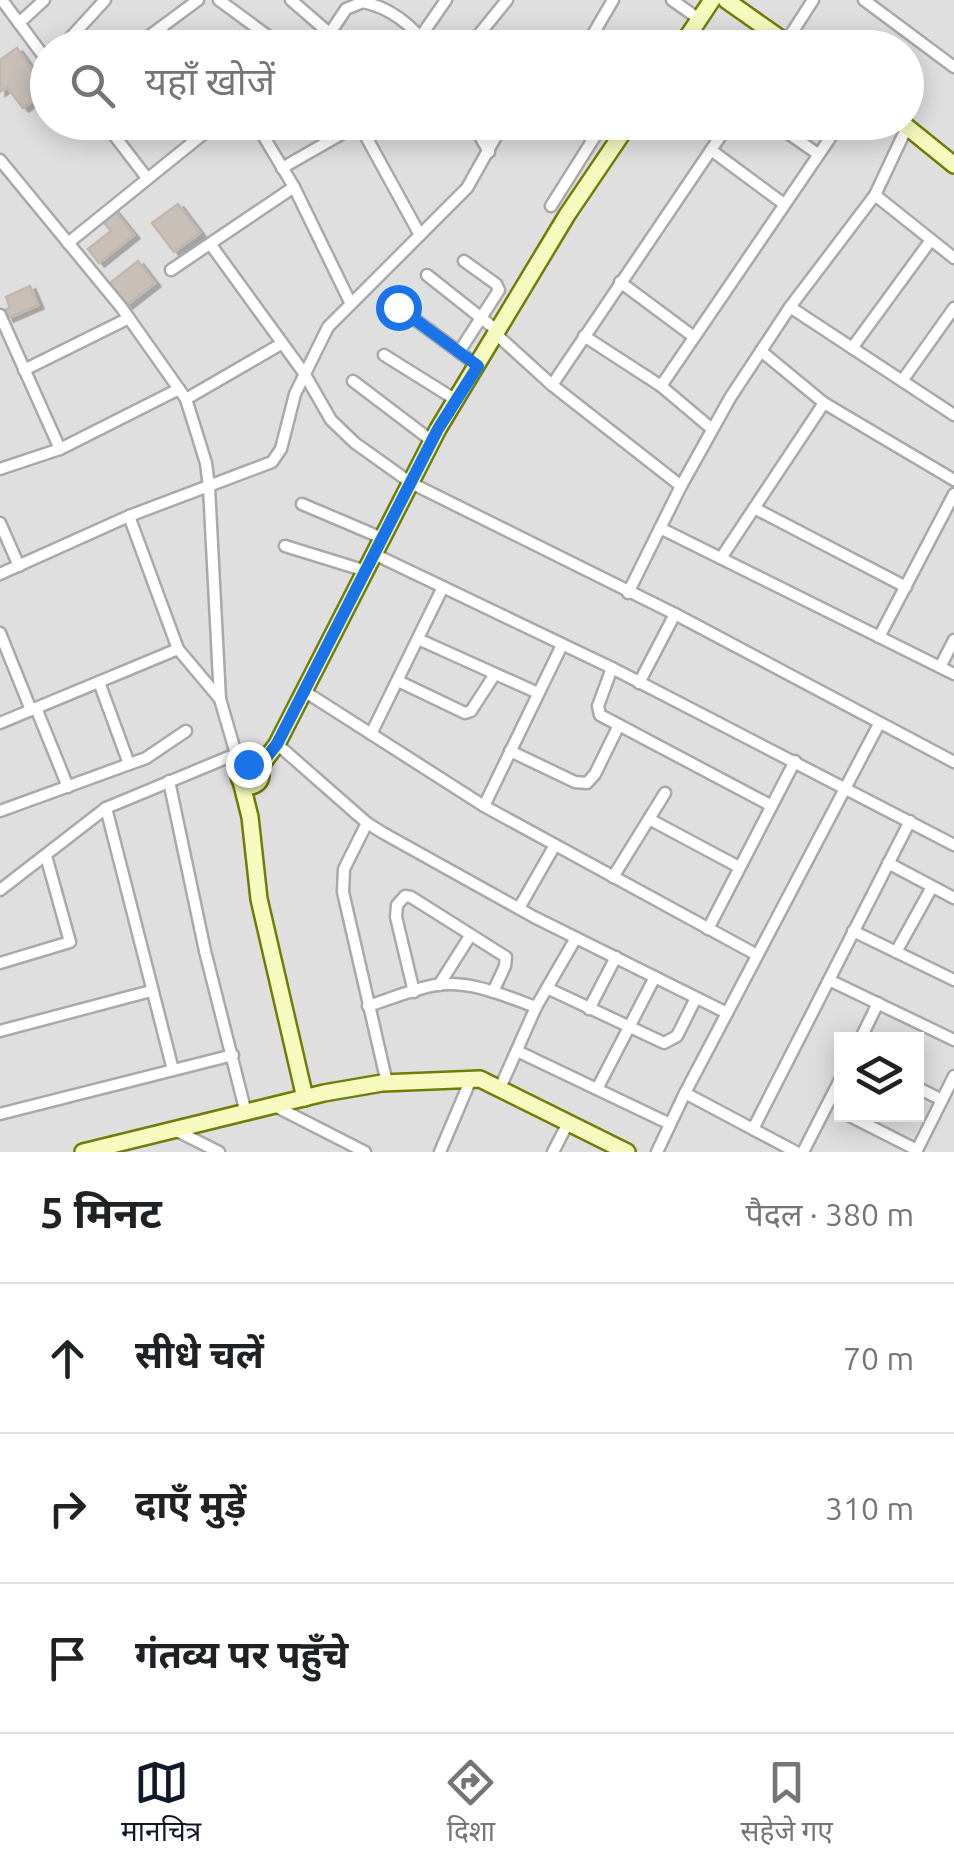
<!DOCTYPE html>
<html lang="hi">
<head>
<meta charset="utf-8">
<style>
	body { margin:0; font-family:Ubuntu,"Noto Sans Devanagari",sans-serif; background:#f6f6f6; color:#202124 }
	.controls { position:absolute; right:30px; bottom:30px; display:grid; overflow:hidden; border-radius:0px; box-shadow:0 5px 25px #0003 }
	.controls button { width:90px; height:90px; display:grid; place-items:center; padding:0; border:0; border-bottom:2px solid #e0e0e0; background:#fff; color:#202124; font:50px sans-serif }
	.stop { position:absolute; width:30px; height:30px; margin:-22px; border:8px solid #1a73e8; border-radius:50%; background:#fff }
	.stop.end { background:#1a73e8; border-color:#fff; box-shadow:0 2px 10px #0008 }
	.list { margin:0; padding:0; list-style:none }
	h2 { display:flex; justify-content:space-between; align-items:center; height:130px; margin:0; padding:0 40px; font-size:42px }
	h2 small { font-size:32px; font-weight:400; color:#757577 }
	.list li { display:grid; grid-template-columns:65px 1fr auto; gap:30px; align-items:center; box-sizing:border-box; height:150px; padding:0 40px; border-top:2px solid #e0e0e0 }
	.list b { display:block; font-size:38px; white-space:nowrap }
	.list em { font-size:32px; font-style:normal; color:#757577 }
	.icon { flex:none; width:55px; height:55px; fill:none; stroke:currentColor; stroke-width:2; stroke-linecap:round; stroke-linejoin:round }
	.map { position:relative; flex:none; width:954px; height:1152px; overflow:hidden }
	.search { position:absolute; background:#fff; box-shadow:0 5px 25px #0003; left:30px; right:30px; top:30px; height:110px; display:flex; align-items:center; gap:25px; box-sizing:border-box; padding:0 35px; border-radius:55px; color:#757577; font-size:38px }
	.sheet { height:580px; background:#fff }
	nav { display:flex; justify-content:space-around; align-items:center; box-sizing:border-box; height:140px; border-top:2px solid #e0e0e0; background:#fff; font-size:28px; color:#757577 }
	nav a { display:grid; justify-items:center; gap:5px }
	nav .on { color:#111827 }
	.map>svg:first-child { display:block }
</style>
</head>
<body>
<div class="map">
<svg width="954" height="1152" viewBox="0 0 954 1152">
	<defs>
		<filter id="shadow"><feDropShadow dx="5.5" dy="3.5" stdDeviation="0" flood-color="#0004"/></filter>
	</defs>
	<rect width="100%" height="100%" fill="#f2efe9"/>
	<!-- residential -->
	<path fill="#e0dfdf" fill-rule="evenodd" d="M0,0H954V1152H0ZM48,48H906V122H48ZM842,1040H916V1114H842Z"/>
	<!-- building -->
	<g fill="#c7bfb8" stroke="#c4b6ab" stroke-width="2.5" filter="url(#shadow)">
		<polygon points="17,48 39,80 32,85 40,96 23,108 7,87 0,92 0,60"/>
		<polygon points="178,204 200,233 174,252 152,223"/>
		<polygon points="113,209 134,235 99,263 88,249 111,231 101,219"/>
		<polygon points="138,261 155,283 127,305 110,283"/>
		<polygon points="30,286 38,305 8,318 5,310 10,308 6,297"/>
	</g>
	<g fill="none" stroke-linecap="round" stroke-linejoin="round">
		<!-- street casing -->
		<g stroke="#a9a9a9" stroke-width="15">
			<g id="street">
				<polyline points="2,0 48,62"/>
				<polyline points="219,0 284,48"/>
				<polyline points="291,0 328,32"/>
				<polyline points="672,0 699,19"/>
				<polyline points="864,0 954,67"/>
				<polyline points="19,23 44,0"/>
				<polyline points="161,29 173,48"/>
				<polyline points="421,36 446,0"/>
				<polyline points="786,42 813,0"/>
				<polyline points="61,48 105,0"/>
				<polyline points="133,48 198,0"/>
				<path d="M320,48L346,9L363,2C388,7 414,25 427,48"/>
				<polyline points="468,48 507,0"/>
				<polyline points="585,48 613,0"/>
				<polyline points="104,122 147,178"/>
				<polyline points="255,122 294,187 350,302"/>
				<polyline points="358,122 420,235"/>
				<polyline points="472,122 489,152"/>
				<polyline points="772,122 818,154"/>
				<polyline points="711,150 784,204"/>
				<polyline points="0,160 121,307 186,399 206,463 209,487 220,699 236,754 245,765"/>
				<polyline points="282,168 359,124"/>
				<polyline points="875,195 954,258"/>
				<polyline points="551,206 604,122"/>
				<polyline points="68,243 218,122"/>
				<polyline points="211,245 304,373 331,420 355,443 411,483 675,614 954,762"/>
				<polyline points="171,270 294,187"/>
				<polyline points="427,275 499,332"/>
				<polyline points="620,282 694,337"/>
				<polyline points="398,307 478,366"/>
				<polyline points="790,307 954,415"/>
				<polyline points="0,315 60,449 179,389"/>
				<polyline points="497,335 552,385 681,486"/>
				<polyline points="584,336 661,386 712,429"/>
				<polyline points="852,348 931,240"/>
				<polyline points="761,351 824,403 954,480"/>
				<polyline points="459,352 499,290 496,284 464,261"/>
				<polyline points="384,355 456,400"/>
				<polyline points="24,370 129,318"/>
				<polyline points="353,381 432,441"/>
				<polyline points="902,381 954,308"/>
				<polyline points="552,385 730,122"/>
				<polyline points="661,386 841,122"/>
				<polyline points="186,399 281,344"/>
				<polyline points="0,469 60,449"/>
				<polyline points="302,504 382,538"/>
				<polyline points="754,508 906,587"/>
				<polyline points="129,516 178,649 220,699"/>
				<polyline points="0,523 19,566"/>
				<polyline points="660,528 954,674"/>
				<polyline points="285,546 366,571"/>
				<polyline points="374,554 612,668 954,845"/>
				<polyline points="721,558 824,403"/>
				<polyline points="0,574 129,516 272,462 281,449 295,394 328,327 467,188 504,122"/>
				<polyline points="628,593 681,486 730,398 790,307 875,195 907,127"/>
				<polyline points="0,633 31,710"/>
				<polyline points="879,637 954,494"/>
				<polyline points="418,639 538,693"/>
				<polyline points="940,667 954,640"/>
				<polyline points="612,668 598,706 600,715 770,805"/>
				<polyline points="398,681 465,713 471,711 495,674"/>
				<polyline points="99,682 129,764"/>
				<polyline points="639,683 675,614"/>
				<polyline points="304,691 484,806 757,955"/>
				<polyline points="36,708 68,787"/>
				<polyline points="0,723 178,649"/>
				<polyline points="371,734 443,587"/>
				<polyline points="277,744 367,823 383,833 534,917 727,1013"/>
				<polyline points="510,751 575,782 587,783 595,774 619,725"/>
				<polyline points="169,781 205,951 246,1113"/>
				<polyline points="484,806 562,645"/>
				<polyline points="106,808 173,1070"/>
				<polyline points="0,811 146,758 186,731"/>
				<polyline points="649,819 739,867"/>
				<polyline points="367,823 344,869 343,892 387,1083"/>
				<polyline points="888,863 954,898"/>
				<polyline points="613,877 665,793"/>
				<polyline points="0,890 106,808 236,754"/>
				<polyline points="519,908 555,845"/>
				<polyline points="708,929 795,761"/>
				<polyline points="853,931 954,980"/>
				<polyline points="896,952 932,887"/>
				<polyline points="0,963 70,942 46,856"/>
				<polyline points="829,980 954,1040"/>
				<polyline points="439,985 470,936"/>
				<polyline points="547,988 664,1043 677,1036 696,998"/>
				<polyline points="414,992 396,917 397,905 405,896 411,897 506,957 505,966 493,992"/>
				<path d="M368,1006C390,999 413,989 436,985C471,980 505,996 536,1007"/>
				<polyline points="589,1009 616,957"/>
				<polyline points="0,1031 151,991"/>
				<polyline points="860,1040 878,1003"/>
				<polyline points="517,1051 670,1124"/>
				<polyline points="916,1087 942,1100"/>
				<polyline points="500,1088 536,1007 576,938"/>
				<polyline points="597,1089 655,977"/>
				<polyline points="275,1106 365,1152"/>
				<polyline points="0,1114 233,1055"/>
				<polyline points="846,1114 917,1150"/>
				<polyline points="753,1129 910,821"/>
				<polyline points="175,1130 219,1152"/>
				<polyline points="440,1152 471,1079"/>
				<polyline points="553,1152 568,1123"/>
				<polyline points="657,1152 685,1093"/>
				<polyline points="796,1152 685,1093 879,724"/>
				<polyline points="803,1152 842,1076"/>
				<polyline points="916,1152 954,1076"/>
			</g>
		</g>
		<!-- secondary casing -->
		<g stroke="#707d05" stroke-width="20">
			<g id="secondary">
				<polyline points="726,0 794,48"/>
				<polyline points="680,48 712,0"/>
				<polyline points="901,122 954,165"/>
				<circle cx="250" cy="775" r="11"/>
				<polyline points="259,768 277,744 438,429 567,215 630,122"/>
				<polyline points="241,781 250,817 259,899 305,1098"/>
				<polyline points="83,1152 324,1093 382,1083 480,1079 627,1152"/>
			</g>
		</g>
		<!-- street -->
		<use href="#street" stroke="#fff" stroke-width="10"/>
		<!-- secondary -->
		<use href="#secondary" stroke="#f7fabf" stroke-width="15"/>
	</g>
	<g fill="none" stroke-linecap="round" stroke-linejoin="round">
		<!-- route -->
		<polyline stroke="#1a73e8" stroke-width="12" points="248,764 258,768 277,744 438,429 478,366 398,307"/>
	</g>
</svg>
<div class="controls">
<button><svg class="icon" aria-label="layers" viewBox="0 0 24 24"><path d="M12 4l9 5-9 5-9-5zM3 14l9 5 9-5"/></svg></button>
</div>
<div class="stop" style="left:398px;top:307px"></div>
<div class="stop end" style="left:248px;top:764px"></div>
<div class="search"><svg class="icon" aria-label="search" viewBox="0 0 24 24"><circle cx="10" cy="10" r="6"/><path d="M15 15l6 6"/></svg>यहाँ खोजें</div>
</div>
<section class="sheet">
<h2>5 मिनट<small>पैदल · 380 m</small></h2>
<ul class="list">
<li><svg class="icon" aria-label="ahead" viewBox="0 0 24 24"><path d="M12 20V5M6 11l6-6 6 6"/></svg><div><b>सीधे चलें</b></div><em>70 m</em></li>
<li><svg class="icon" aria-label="right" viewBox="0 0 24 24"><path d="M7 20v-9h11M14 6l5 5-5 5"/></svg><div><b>दाएँ मुड़ें</b></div><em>310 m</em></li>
<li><svg class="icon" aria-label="arrive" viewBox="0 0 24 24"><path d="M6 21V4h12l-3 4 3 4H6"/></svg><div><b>गंतव्य पर पहुँचे</b></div></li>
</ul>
</section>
<nav>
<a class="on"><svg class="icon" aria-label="map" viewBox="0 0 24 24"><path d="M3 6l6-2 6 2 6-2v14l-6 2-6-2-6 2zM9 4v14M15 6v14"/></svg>मानचित्र</a>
<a><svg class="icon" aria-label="directions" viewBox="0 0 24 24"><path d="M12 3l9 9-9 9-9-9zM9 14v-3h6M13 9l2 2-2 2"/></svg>दिशा</a>
<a><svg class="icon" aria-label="saved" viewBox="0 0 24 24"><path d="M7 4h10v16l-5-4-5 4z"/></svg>सहेजे गए</a>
</nav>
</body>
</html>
